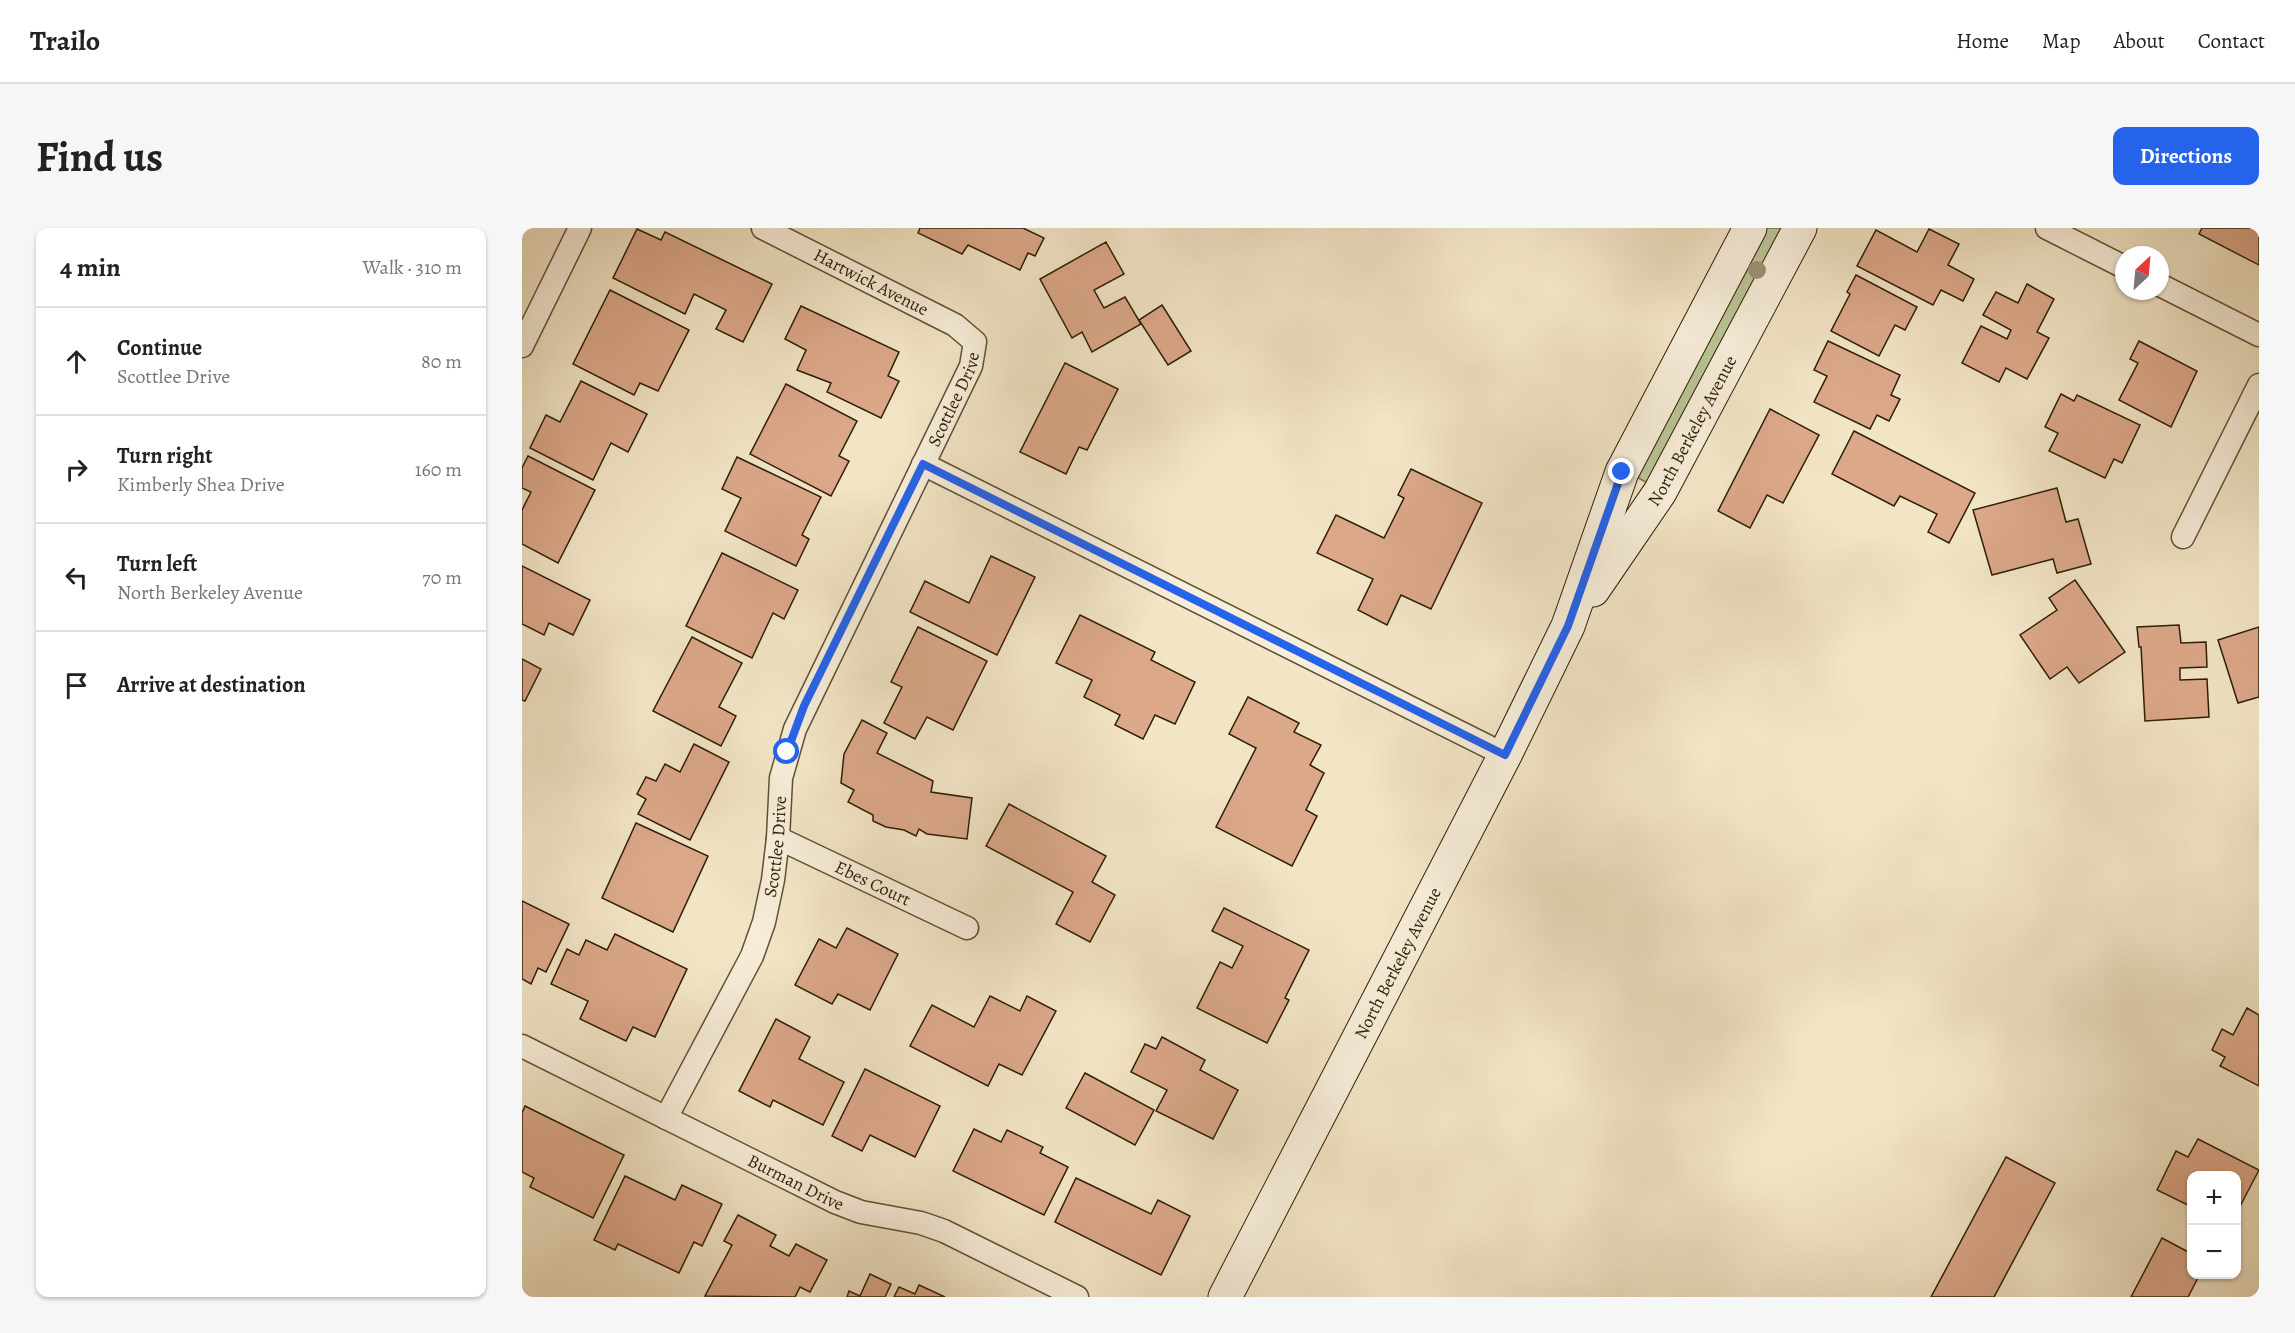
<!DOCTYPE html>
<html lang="en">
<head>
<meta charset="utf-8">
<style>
	body { margin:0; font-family:Alegreya,serif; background:#f6f6f6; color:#222 }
	.controls { position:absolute; right:18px; bottom:18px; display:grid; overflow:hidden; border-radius:12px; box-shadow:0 2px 4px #0004 }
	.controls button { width:54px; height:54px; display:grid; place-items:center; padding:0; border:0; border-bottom:2px solid #e0e0e0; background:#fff; color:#222; font:30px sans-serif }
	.compass { position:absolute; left:1593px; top:18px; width:54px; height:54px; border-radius:50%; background:#fff; box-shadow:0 2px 4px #0004; rotate:26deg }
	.stop { position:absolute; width:18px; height:18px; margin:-14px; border:4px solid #2563eb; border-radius:50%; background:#fff }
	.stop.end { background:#2563eb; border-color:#fff; box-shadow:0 2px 6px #0008 }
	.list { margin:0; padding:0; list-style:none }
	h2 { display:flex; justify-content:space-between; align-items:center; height:78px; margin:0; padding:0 24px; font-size:26px }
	h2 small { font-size:20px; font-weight:400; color:#767676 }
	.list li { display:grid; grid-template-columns:39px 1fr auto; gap:18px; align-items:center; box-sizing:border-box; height:108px; padding:0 24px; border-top:2px solid #e0e0e0 }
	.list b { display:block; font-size:22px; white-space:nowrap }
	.list p { margin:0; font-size:20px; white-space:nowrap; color:#767676 }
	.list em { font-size:20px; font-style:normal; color:#767676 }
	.icon { flex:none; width:33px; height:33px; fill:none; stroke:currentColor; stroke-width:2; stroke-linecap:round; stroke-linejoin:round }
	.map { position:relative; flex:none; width:1737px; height:1069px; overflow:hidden; border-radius:12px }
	header { display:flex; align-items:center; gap:36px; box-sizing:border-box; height:84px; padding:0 30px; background:#fff; border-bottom:2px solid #e0e0e0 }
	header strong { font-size:28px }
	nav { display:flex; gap:33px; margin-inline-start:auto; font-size:21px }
	.intro { display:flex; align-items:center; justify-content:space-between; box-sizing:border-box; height:144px; padding:0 36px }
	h1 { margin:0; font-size:42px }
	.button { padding:15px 27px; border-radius:12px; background:#2563eb; color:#fff; font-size:21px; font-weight:700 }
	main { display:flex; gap:36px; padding:0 36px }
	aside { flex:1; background:#fff; border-radius:12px; box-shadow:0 2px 4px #0004 }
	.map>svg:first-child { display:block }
</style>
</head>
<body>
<header>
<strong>Trailo</strong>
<nav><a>Home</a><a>Map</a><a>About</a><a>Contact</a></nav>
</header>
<div class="intro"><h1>Find us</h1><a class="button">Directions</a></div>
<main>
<aside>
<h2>4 min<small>Walk · 310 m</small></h2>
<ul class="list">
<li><svg class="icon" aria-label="ahead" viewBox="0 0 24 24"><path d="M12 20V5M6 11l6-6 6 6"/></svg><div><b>Continue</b><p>Scottlee Drive</p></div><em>80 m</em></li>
<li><svg class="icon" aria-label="right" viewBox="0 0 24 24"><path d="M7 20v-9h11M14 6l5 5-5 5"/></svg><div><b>Turn right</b><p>Kimberly Shea Drive</p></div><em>160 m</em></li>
<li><svg class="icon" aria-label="left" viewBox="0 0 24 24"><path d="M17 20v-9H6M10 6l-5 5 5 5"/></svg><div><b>Turn left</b><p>North Berkeley Avenue</p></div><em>70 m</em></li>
<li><svg class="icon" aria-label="arrive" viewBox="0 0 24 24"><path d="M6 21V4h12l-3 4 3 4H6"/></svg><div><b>Arrive at destination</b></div></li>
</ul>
</aside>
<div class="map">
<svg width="1737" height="1069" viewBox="0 0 1737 1069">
	<rect width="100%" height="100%" fill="#f2e5c6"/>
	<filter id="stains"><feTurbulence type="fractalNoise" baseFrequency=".00333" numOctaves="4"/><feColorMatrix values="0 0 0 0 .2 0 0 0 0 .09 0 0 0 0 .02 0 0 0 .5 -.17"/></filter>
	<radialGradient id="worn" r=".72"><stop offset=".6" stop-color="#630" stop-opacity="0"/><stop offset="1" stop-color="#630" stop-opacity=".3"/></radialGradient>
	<!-- green -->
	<polygon fill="#b9c596" stroke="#74724d" stroke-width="1.5" points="1241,0 1261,0 1127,256 1111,247"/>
	<!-- building -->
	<g fill="#dba88a" stroke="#2f1e04" stroke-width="1.5">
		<polygon points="398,0 501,0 522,10 513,28 506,25 498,42 446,17 440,26 396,5"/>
		<polygon points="1680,0 1737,0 1737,37 1677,6"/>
		<polygon points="115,1 139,12 143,4 250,56 221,114 194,101 204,82 172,66 163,86 91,50"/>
		<polygon points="1407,1 1437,16 1426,37 1452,51 1441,73 1419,62 1411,77 1335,38 1354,2 1395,24"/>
		<polygon points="584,14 602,46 572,62 582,80 603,69 619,96 570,124 560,104 550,110 518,51"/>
		<polygon points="1334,47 1395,79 1383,102 1373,97 1357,128 1309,103 1328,66 1325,64"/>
		<polygon points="1505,56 1532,71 1515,104 1527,110 1505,151 1484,140 1477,154 1440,135 1459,98 1485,111 1489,102 1461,87 1474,64 1496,75"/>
		<polygon points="88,62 167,102 136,163 118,155 112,167 51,136"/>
		<polygon points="640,77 669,123 646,137 617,92"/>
		<polygon points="279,78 377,124 366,148 377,153 359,190 305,164 309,155 275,142 284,122 263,111"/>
		<polygon points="1306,113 1378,147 1369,167 1378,171 1367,193 1355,187 1348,201 1292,174 1305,148 1292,142"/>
		<polygon points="1617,113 1675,143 1649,199 1597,172 1616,135 1608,131"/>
		<polygon points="543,135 596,161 565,222 557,219 544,246 498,224"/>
		<polygon points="59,153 125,186 106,224 89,215 71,252 8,220 24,187 38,194"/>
		<polygon points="264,156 335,193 317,228 327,233 309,268 228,226"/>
		<polygon points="1539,166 1552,173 1555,167 1618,197 1600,235 1592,231 1583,250 1527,223 1536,205 1523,199"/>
		<polygon points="1248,181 1297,207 1261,275 1245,267 1228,300 1196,283"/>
		<polygon points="1332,203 1453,265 1427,315 1406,304 1415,286 1378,268 1372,278 1310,246"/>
		<polygon points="6,228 73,262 36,335 0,316 0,282 9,264 0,260 0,240"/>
		<polygon points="215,229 299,269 280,307 287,311 274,338 203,303 219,270 200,261"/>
		<polygon points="889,241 960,275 909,381 879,367 865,397 836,382 851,351 795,325 814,287 862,310 882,270 876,267"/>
		<polygon points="1535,260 1544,294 1556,291 1569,336 1535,345 1531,331 1470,347 1451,282"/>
		<polygon points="200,325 276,362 262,391 251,385 230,430 164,398"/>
		<polygon points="469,328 513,349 475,427 388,384 403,353 447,375"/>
		<polygon points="0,338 68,372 51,407 27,395 22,407 0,396"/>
		<polygon points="1553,352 1603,424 1557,455 1545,439 1528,451 1498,407 1535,382 1527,370"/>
		<polygon points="558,387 633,424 629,432 673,454 653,496 633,487 621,511 593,497 598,487 562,469 570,452 534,435"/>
		<polygon points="1657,397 1659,415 1684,414 1685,439 1658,440 1658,452 1685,451 1687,489 1623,493 1619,419 1617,419 1615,399"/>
		<polygon points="396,399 465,433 431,502 405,489 393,511 362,495 380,459 369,454"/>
		<polygon points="1737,399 1737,469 1716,475 1696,412"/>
		<polygon points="170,409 220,435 197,479 214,488 199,518 131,483"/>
		<polygon points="0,431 19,441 3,473 0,472"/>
		<polygon points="726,469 777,495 772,504 799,517 788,537 802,545 784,582 795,588 770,638 694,599 734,520 707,506"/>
		<polygon points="340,492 365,505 355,525 411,553 409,564 450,570 445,611 405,606 397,601 394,608 382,602 364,599 351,593 351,587 326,574 332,562 319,555 322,526"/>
		<polygon points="172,516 207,534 168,612 116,586 124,571 115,566 124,549 134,553 143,536 158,544"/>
		<polygon points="487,576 584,628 570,654 593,667 568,714 534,696 551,664 464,618"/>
		<polygon points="114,595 186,628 151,704 80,670"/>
		<polygon points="0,673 47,696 24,744 16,740 9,756 0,751"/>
		<polygon points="702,680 787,722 763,770 767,772 745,815 675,780 698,734 710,740 721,718 690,703"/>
		<polygon points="325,700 376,726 348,782 316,766 310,776 273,757 297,711 314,720"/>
		<polygon points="93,706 165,741 133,809 111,799 104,813 58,791 66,773 29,756 45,721 57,727 64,712 85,722"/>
		<polygon points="468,768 498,783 505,768 534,783 500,847 477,836 466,858 388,818 410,777 452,799"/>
		<polygon points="1725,780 1737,787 1737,858 1698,838 1703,829 1690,822 1700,801 1711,807"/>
		<polygon points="254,791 288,809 277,831 322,854 301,897 251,872 248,879 217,863"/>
		<polygon points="640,809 683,832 678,842 716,862 691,911 634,883 645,862 609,844 623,816 634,821"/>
		<polygon points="343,841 418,878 393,929 348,907 340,923 310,908"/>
		<polygon points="563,845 632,882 613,917 544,880"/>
		<polygon points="3,878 102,927 71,990 8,959 12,950 0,944 0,885"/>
		<polygon points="452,901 479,914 485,902 521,919 518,925 546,939 522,987 431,943"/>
		<polygon points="1676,911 1737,942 1714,986 1714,948 1670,948 1670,979 1635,962 1654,923 1666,929"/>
		<polygon points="1484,929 1533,955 1472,1069 1409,1069"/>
		<polygon points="103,948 153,972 160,957 200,976 180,1018 172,1014 157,1045 96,1016 93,1022 72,1012"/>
		<polygon points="554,950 629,986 636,972 668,988 639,1047 533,994"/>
		<polygon points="216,987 254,1007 248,1018 267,1028 274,1016 305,1032 288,1064 278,1059 273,1069 183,1068 210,1017 202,1013"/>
		<polygon points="1640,1010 1670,1026 1670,1046 1678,1046 1666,1069 1609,1069"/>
		<polygon points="348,1046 369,1056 363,1069 325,1069 327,1063 338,1068"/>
		<polygon points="397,1057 423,1069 372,1069 377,1059 393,1066"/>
	</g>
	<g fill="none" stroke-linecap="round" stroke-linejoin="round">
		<!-- street casing -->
		<g stroke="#605034" stroke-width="25">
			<g id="street">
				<polyline points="1525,0 1602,39"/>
				<polyline points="1638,57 1737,107"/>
				<polyline points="0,118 58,0"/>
				<polyline points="401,236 983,527"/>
				<polyline points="1661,309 1737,157"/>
				<path id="s1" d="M256,610L445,700"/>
				<path id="s2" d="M0,818L313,974L339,984L399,995L422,1003L555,1069"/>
				<path id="s3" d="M144,890L230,728L242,694L251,652L256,610L259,550L273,501L449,138L453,114L433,97L241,0"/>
			</g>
		</g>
		<!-- secondary casing -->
		<g stroke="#2f1e04" stroke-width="35">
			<g id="secondary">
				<path id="s4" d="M1071,362L1138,264L1278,0"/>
				<path id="s5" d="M703,1069L983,527L1046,398L1100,244L1228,0"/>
			</g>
		</g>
		<!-- street -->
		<use href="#street" stroke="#f7eeda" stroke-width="22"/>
		<!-- secondary -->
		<use href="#secondary" stroke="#f7eeda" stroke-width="33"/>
	</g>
	<!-- trees -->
	<circle fill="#9d9374" cx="1235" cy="42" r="9"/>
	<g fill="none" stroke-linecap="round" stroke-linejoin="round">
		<!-- route -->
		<polyline stroke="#2563eb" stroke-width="8" points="265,524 282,478 401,236 983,527 1046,398 1100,244"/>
	</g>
	<g text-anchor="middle" stroke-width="6" stroke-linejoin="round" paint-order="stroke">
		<!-- street labels -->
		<g font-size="18" fill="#2f1e04" stroke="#f7eeda">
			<text transform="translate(349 54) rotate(27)" y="6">Hartwick Avenue</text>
			<text dy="6" stroke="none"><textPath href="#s3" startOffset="782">Scottlee Drive</textPath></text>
			<text dy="6" stroke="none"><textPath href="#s4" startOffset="188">North Berkeley Avenue</textPath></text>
			<text dy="6" stroke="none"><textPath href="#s3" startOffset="296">Scottlee Drive</textPath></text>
			<text dy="6" stroke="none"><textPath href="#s1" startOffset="105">Ebes Court</textPath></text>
			<text dy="6" stroke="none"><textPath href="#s5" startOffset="376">North Berkeley Avenue</textPath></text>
			<text dy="6" stroke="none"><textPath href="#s2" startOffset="306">Burman Drive</textPath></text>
		</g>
	</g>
	<rect width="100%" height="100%" filter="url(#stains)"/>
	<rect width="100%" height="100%" fill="url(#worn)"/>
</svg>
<div class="controls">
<button>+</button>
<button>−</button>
</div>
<svg class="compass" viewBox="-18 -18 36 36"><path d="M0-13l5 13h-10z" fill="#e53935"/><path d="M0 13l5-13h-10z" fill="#767676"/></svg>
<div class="stop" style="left:265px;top:524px"></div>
<div class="stop end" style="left:1100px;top:244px"></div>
</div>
</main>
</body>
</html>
